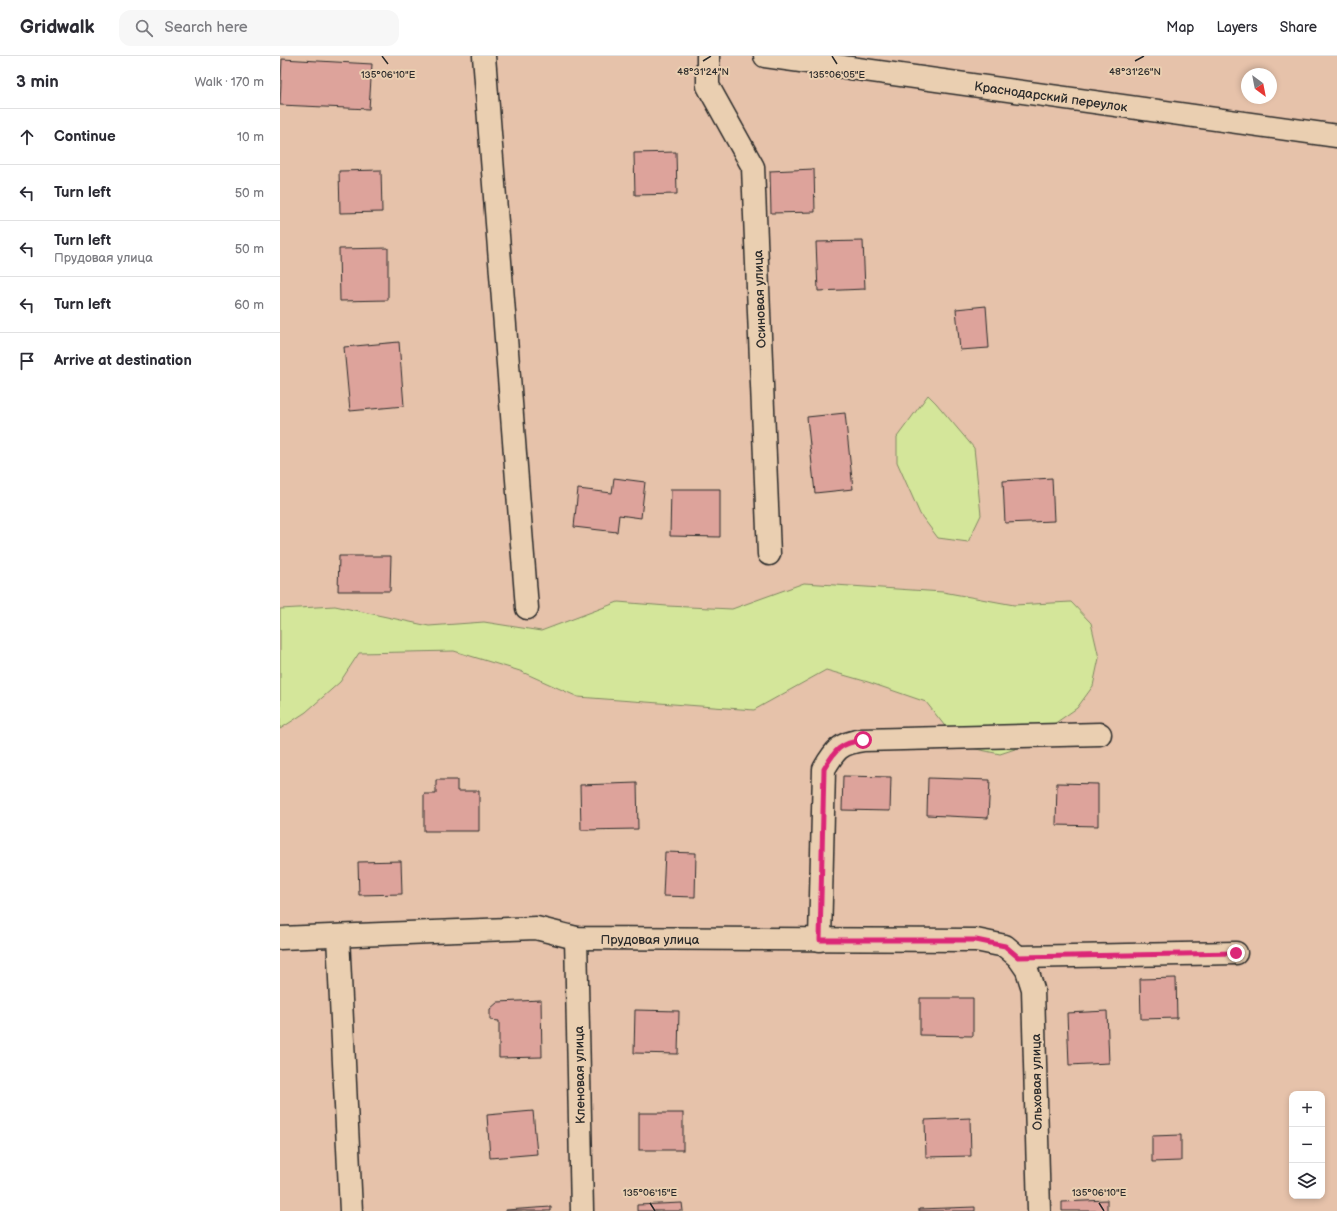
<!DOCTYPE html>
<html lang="en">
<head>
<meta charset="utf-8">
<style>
	body { margin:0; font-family:"Balsamiq Sans",sans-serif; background:#f7f7f7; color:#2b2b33 }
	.controls { position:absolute; right:12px; bottom:12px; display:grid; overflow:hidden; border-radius:8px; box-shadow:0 2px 6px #0003 }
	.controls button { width:36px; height:36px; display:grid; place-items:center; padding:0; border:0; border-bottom:1px solid #e1e1e2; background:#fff; color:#2b2b33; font:20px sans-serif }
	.compass { position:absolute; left:961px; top:12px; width:36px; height:36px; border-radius:50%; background:#fff; box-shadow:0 2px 6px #0003; rotate:148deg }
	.stop { position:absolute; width:12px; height:12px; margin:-9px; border:3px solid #db2777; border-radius:50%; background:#fff }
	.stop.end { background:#db2777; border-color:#fff; box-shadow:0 1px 4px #0008 }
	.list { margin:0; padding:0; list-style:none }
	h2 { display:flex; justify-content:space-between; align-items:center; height:52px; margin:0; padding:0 16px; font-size:17px }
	h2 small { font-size:13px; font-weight:400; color:#7c7c81 }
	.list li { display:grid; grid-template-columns:26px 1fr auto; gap:12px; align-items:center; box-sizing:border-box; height:56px; padding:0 16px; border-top:1px solid #e1e1e2 }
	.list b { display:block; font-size:15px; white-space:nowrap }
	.list p { margin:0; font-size:13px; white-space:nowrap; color:#7c7c81 }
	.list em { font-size:13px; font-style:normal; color:#7c7c81 }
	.icon { flex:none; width:22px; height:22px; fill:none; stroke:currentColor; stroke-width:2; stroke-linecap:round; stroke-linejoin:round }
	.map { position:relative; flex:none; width:1057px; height:1155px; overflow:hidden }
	header { display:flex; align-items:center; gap:24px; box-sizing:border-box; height:56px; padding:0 20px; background:#fff; border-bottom:1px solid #e1e1e2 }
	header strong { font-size:19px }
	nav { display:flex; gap:22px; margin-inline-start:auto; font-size:14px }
	.search { width:280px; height:36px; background:#f7f7f7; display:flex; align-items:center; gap:10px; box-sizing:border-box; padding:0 14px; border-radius:12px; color:#7c7c81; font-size:15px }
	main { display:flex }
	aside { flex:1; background:#fff }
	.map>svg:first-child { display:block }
</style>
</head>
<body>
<header>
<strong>Gridwalk</strong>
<div class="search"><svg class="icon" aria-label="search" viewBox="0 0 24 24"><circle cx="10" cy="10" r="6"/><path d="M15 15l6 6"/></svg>Search here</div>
<nav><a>Map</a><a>Layers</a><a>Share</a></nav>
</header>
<main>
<aside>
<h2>3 min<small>Walk · 170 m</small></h2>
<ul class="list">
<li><svg class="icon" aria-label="ahead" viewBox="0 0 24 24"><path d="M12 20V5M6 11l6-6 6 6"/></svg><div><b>Continue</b></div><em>10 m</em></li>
<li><svg class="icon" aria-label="left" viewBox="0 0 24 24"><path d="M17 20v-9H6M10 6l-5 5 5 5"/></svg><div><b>Turn left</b></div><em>50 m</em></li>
<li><svg class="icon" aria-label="left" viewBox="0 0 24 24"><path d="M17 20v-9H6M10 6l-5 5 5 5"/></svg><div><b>Turn left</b><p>Прудовая улица</p></div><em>50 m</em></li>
<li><svg class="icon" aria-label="left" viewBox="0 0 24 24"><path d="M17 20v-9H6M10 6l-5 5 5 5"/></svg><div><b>Turn left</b></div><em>60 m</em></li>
<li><svg class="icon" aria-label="arrive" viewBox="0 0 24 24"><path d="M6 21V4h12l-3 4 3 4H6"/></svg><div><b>Arrive at destination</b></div></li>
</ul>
</aside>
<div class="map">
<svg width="1057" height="1155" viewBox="0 0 1057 1155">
	<rect width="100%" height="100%" fill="#e6c2aa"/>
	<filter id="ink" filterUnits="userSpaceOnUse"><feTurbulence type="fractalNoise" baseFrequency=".025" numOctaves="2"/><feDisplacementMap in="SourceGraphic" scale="8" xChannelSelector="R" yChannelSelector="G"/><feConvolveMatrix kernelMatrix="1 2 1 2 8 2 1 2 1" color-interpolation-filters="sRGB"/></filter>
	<g filter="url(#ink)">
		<!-- green -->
		<g fill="#d4e69a" stroke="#808862">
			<polygon points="648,339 656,347 694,392 701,459 688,486 658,482 640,458 617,406 617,381"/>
			<polygon points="524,527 663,536 734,549 791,546 811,567 819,602 813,630 797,652 741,691 720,698 696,693 679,688 646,646 588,626 546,614 474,654 298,641 240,615 174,595 79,597 60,626 26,656 0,673 0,553 55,550 149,570 204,566 261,575 338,546 387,550 452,553"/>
		</g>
		<!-- building -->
		<g fill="#dda39b" stroke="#2b2b2b">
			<polygon points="2,3 92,8 89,53 0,49"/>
			<polygon points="396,96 397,138 355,139 354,97"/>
			<polygon points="534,113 535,156 491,157 490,115"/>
			<polygon points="101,114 102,156 60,157 59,115"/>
			<polygon points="583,185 585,233 538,235 536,186"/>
			<polygon points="108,192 108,244 60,245 59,193"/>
			<polygon points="706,250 709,292 680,294 676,253"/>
			<polygon points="119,286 124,350 70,355 64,291"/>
			<polygon points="565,357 573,433 535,437 527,361"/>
			<polygon points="334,422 365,426 361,462 339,459 337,476 294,471 298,433 332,437"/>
			<polygon points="772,422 774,465 725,467 723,425"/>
			<polygon points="391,433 440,433 440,481 390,480"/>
			<polygon points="59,500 111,500 110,535 58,535"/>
			<polygon points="563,720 611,721 610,755 562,754"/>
			<polygon points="648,722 710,724 708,762 647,759"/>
			<polygon points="156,724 177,724 177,735 199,735 199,775 144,775 144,738 156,738"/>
			<polygon points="357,727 358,773 301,774 300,729"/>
			<polygon points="777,727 818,728 818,770 776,769"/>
			<polygon points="385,796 416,797 415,841 383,840"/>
			<polygon points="121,805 122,838 79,839 78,806"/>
			<polygon points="896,922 897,962 861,963 860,923"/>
			<polygon points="640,942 693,942 693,980 640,979"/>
			<polygon points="261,944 262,1001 219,1002 219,965 210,964 210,953 218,946"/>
			<polygon points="355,954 399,955 398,998 354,997"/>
			<polygon points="827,955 829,1007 789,1009 787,957"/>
			<polygon points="253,1055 257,1098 210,1102 207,1059"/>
			<rect x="359" y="1057" width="44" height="37"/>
			<polygon points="690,1062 691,1100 646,1101 645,1064"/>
			<polygon points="901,1079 901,1105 872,1106 872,1080"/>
			<polygon points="827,1144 827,1155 782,1155 782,1146"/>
			<polygon points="402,1147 403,1155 357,1155 357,1149"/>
			<polygon points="271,1151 271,1155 226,1155 226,1154"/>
			<polygon points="695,1151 695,1155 639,1155 639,1153"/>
		</g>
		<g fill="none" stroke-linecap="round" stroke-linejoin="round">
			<!-- minor casing -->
			<g stroke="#2b2b2b" stroke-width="25">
				<g id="minor">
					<polyline points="204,0 247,552"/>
					<polyline points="428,0 428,30 473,111 489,498"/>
					<polyline points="485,0 1057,80"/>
					<polyline points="58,880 71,1155"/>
					<polyline points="0,882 256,872 296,882 696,884 725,890 738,901 747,914 753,933 759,1155"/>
					<polyline points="296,882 302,1155"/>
					<path d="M540,884L544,713C555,694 560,687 583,684L820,678"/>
					<polyline points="738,901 956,897"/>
				</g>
			</g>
			<!-- minor -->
			<use href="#minor" stroke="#eacfb1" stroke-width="22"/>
		</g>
	</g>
	<g fill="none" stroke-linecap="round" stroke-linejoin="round" filter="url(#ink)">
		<!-- route -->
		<path stroke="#db2777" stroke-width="5" d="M583,684C560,687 555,694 544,713L540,884H696L725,890L738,901L956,897"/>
	</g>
	<!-- ticks -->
	<path fill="none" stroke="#2b2b2b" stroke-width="1.5" d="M102,0L108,8M552,0L557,8M423,5L431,0M855,5L864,0M370,1147L375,1155M819,1147L824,1155"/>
	<g text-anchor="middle" stroke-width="4" stroke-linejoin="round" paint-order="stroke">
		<!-- street labels -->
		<g font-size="13" fill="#2b2b2b" stroke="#eacfb1">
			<text transform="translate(771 40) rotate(8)" y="5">Краснодарский переулок</text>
			<text transform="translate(479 243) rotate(-92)" y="5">Осиновая улица</text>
			<text x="370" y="888">Прудовая улица</text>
			<text transform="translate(299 1019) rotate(-91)" y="5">Кленовая улица</text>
			<text transform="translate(756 1026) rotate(-91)" y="5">Ольховая улица</text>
		</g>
	</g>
	<g font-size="10" text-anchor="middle" fill="#2b2b2b" stroke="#eacfb1" stroke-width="4" stroke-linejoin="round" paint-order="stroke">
		<text x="855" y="19">48°31'26"N</text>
		<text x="423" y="19">48°31'24"N</text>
		<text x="108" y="22">135°06'10"E</text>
		<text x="557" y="22">135°06'05"E</text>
		<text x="370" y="1140">135°06'15"E</text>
		<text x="819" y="1140">135°06'10"E</text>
	</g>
</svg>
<div class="controls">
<button>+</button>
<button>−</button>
<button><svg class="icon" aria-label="layers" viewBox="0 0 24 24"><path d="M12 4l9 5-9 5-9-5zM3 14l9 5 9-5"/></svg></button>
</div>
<svg class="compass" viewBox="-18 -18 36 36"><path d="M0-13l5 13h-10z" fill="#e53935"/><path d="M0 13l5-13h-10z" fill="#7c7c81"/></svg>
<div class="stop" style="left:583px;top:684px"></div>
<div class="stop end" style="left:956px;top:897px"></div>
</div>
</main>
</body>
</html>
